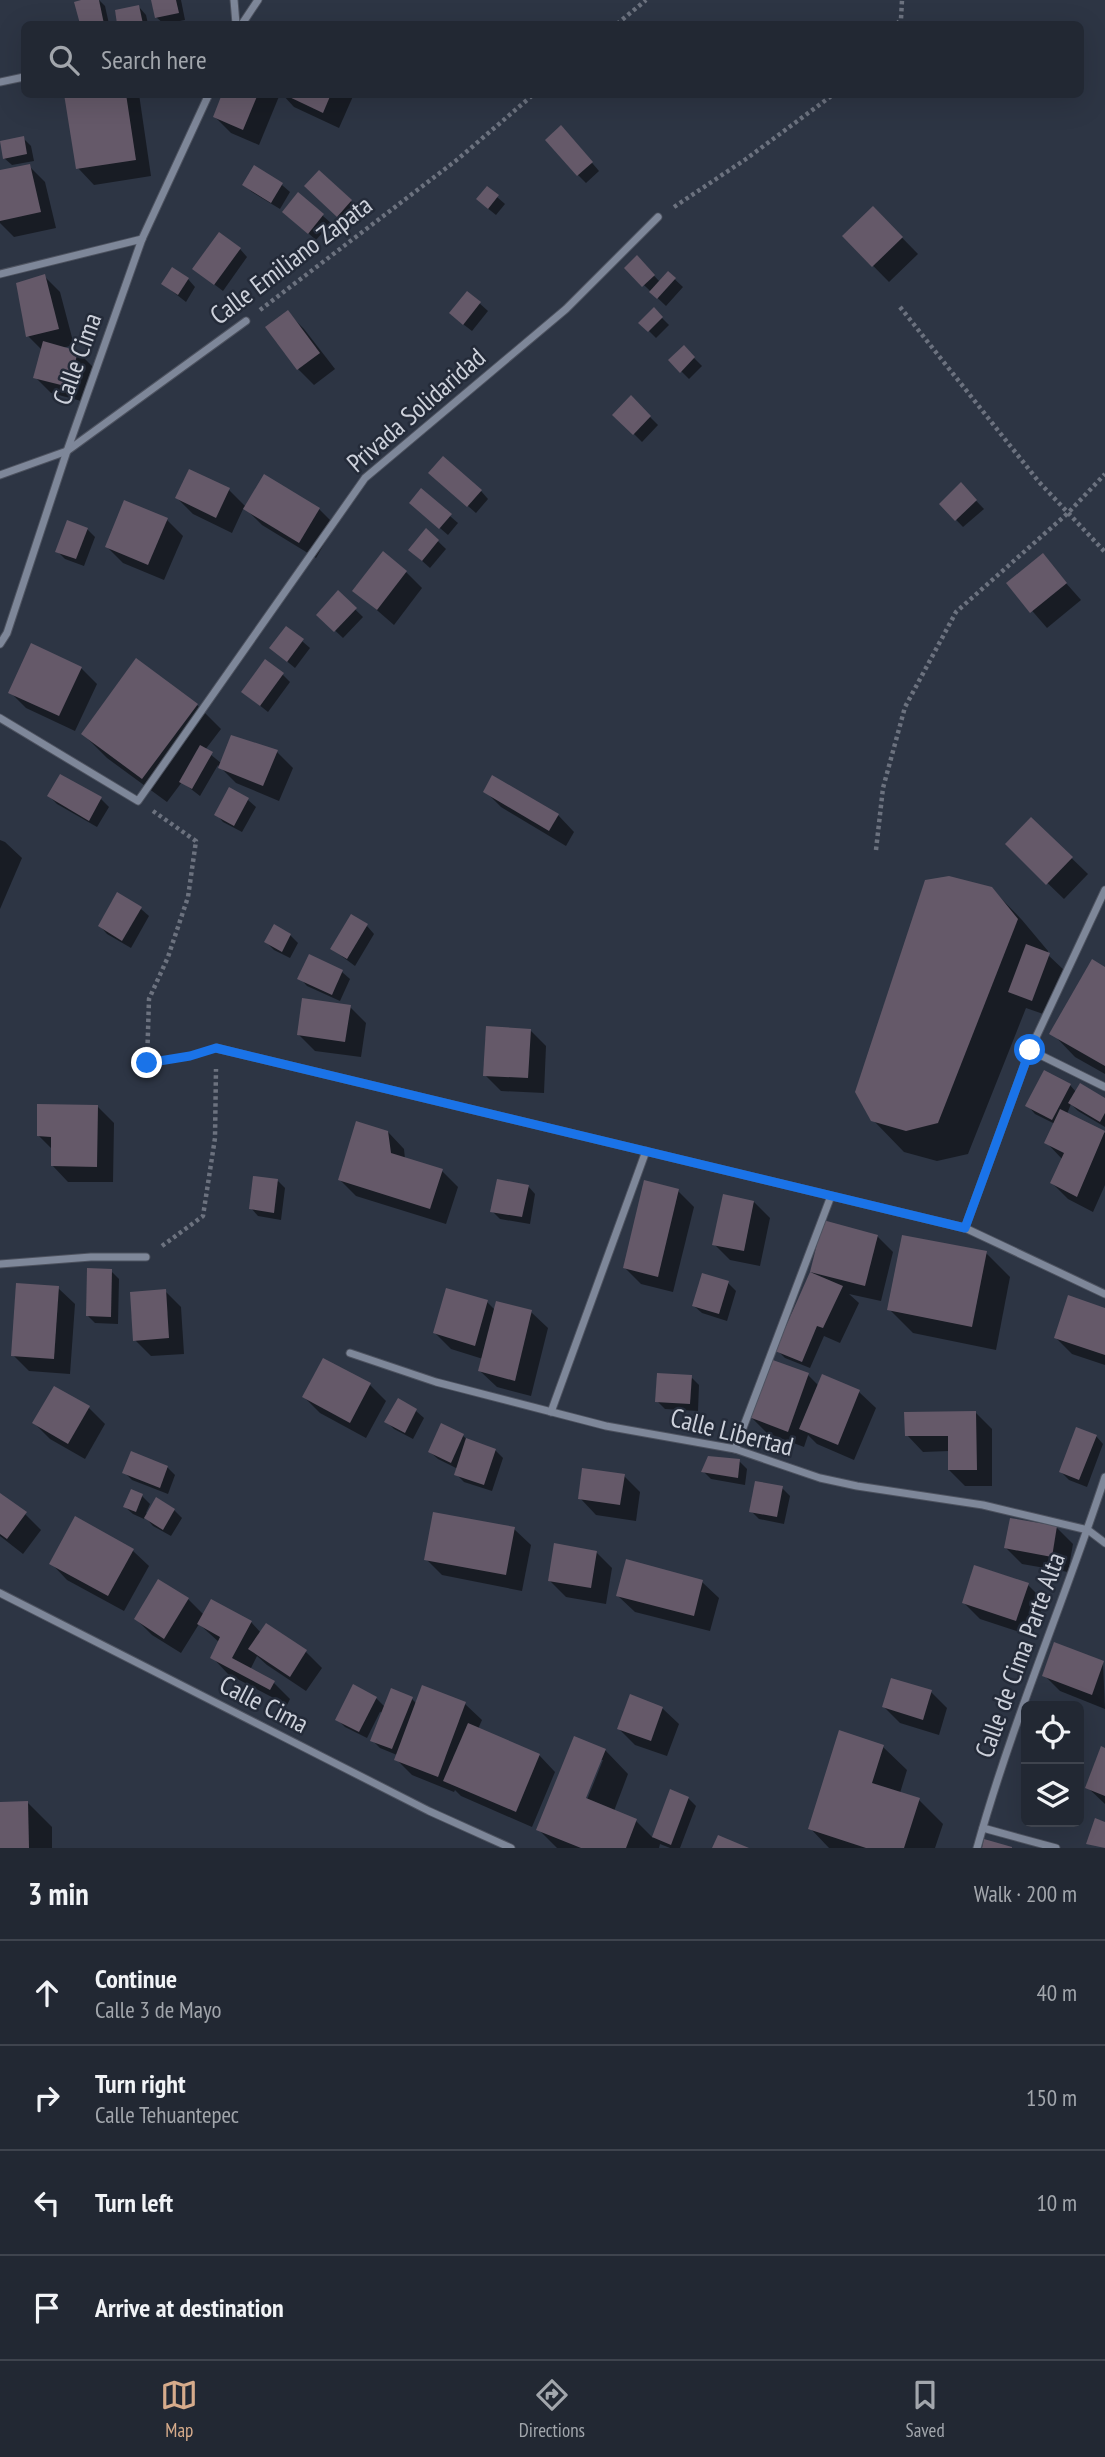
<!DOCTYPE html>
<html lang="en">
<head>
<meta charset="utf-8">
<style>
	body { margin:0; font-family:"PT Sans Narrow",sans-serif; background:#2e343f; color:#f1f3f6 }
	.controls { position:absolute; right:21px; bottom:21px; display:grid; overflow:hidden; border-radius:10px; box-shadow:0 7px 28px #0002 }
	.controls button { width:63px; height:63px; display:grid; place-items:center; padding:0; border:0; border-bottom:2px solid #3f444e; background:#222833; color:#f1f3f6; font:35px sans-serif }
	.stop { position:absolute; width:21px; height:21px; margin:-16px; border:5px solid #1a73e8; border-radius:50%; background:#fff }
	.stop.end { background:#1a73e8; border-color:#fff; box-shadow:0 2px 7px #0008 }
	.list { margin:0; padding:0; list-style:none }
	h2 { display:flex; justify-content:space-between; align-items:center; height:91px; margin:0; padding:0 28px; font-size:30px }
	h2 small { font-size:23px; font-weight:400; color:#a2a6ac }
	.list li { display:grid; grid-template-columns:46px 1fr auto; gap:21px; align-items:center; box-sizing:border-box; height:105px; padding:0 28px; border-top:2px solid #3f444e }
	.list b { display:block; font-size:26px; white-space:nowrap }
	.list p { margin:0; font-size:23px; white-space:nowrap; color:#a2a6ac }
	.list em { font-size:23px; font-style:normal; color:#a2a6ac }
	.icon { flex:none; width:38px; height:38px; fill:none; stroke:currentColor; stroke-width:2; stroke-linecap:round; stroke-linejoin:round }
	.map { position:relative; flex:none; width:1105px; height:1848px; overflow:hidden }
	.search { position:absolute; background:#222833; box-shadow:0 7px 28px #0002; left:21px; right:21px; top:21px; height:77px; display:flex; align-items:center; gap:18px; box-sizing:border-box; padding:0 24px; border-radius:10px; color:#a2a6ac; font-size:26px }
	.sheet { height:511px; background:#222833 }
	nav { display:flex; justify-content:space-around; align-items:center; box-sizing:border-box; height:98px; border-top:2px solid #3f444e; background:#222833; font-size:19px; color:#a2a6ac }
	nav a { display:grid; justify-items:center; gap:4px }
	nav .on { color:#d6ab8b }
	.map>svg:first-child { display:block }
</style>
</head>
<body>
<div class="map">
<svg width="1105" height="1848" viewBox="0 0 1105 1848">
	<rect width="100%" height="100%" fill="#2d3544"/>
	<!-- shadow -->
	<g fill="#0007" fill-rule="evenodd">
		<polygon points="89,0 99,0 105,6 109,24 81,24 76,3"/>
		<polygon points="152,0 181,0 185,20 164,24 156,17"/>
		<polygon points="139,7 146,15 148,24 119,24 117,11"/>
		<polygon points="66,94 139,94 151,176 94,185 78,168"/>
		<polygon points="224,94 280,94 259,145 231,133 215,117"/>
		<polygon points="282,94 354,94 339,128 294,107"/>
		<polygon points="568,135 599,171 586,183 578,175"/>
		<polygon points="23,138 31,146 34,161 12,165 4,158"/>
		<polygon points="29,166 45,182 56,228 14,237 0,223 0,172"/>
		<polygon points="319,172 359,209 346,223 314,194"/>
		<polygon points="244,185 282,185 290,192 280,209 252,192"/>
		<polygon points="299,195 331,223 316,240 292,219"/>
		<polygon points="497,197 505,204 496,215 486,207"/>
		<polygon points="873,208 918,254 889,282 844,236"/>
		<polygon points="240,249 247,257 223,291 194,269"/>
		<polygon points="637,258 660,282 668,273 683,287 666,306 626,268"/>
		<polygon points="44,276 60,292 74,345 62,348 78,352 94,368 85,402 51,393 35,377 42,350 28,336"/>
		<polygon points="188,279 195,287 186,302 163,284"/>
		<polygon points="468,293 488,311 472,331 459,321"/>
		<polygon points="654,310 669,325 656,338 641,323"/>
		<polygon points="288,313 304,329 335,369 314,385 298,369"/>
		<polygon points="684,348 702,366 689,379 670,360"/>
		<polygon points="631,398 658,425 642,442 615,415"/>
		<polygon points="438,480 481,491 488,499 476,513"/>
		<polygon points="961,485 984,509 963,527 941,504"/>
		<polygon points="229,490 246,507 319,509 335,525 316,558 262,525 244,507 232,533 193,514 177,498"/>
		<polygon points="421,491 458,523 448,535 419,510"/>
		<polygon points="167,520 183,536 164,580 123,563 107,547"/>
		<polygon points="87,529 95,537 84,566 65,559 57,551"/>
		<polygon points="426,530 446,549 430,568 410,550"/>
		<polygon points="1042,556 1081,600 1047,628 1008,583"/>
		<polygon points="406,572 422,588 394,625 355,591"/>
		<polygon points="338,593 363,617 343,638 326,622"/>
		<polygon points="287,628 310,648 295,668 271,648"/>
		<polygon points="136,660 197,705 221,729 205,750 221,763 277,752 293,768 279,801 236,783 218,765 200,796 182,782 167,802 107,758 83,734"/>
		<polygon points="81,668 97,684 75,731 26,708 10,692"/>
		<polygon points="282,674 290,682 268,712 243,692"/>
		<polygon points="61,776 101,799 109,807 97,827 57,804 49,796"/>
		<polygon points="230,789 248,800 256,807 242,832 223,822 216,814"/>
		<polygon points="485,791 558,815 574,832 566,846 501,807"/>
		<polygon points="1031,819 1088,874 1064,899 1007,844"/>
		<polygon points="0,840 5,842 22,858 0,909"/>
		<polygon points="991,888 1022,920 1048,951 1047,954 1065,971 1049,1016 1026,1008 968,1154 937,1161 904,1152 873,1120"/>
		<polygon points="141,909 149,916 131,948 107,934 100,926"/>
		<polygon points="367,926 374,934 355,966 332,949"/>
		<polygon points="290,935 298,943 290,958 274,950 266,942"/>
		<polygon points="310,956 342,972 350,979 340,1001 307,986 300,978"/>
		<polygon points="1105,969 1105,1074 1075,1057 1052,1033"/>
		<polygon points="350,1007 366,1023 361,1057 315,1051 299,1035"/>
		<polygon points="530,1030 546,1046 544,1093 501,1091 485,1075"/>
		<polygon points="1070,1085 1076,1092 1105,1100 1105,1127 1078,1111 1071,1104 1067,1114 1105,1133 1105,1185 1093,1212 1068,1199 1052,1183 1063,1160 1046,1142 1055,1124 1035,1114 1028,1106"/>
		<polygon points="98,1107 114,1123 113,1182 68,1182 52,1165 53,1150 38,1135"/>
		<polygon points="388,1132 404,1149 405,1159 442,1171 458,1187 446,1224 356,1196 340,1180"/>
		<polygon points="278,1181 285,1188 281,1220 258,1216 251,1208"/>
		<polygon points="528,1186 535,1194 530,1224 500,1219 492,1211"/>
		<polygon points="678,1191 694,1207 673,1292 641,1284 625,1268"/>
		<polygon points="754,1202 770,1218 760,1266 730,1260 714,1244"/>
		<polygon points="824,1222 877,1236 893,1252 881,1301 849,1294 859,1303 840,1343 824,1336 810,1368 785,1358 777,1350 812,1273"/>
		<polygon points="986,1253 1010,1277 996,1350 913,1333 889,1309"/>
		<polygon points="111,1271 119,1279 118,1324 95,1323 87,1315"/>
		<polygon points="728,1283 736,1291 727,1321 702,1313 694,1306"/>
		<polygon points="58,1288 75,1304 70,1374 29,1371 13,1355"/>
		<polygon points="165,1291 181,1307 184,1354 151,1356 135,1340"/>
		<polygon points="487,1302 495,1310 531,1312 548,1328 531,1396 497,1387 480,1371 483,1359 451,1349 435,1333"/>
		<polygon points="1105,1309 1105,1365 1072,1354 1056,1338"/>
		<polygon points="808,1375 819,1386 823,1376 859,1392 876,1408 854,1460 817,1444 808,1435 804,1447 767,1433 751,1417"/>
		<polygon points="691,1377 699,1385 698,1411 665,1409 657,1401"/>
		<polygon points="370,1385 386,1401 366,1438 320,1413 304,1397"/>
		<polygon points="398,1401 416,1411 424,1418 413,1439 394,1429 387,1422"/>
		<polygon points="89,1408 105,1424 85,1459 50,1439 34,1423"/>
		<polygon points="976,1413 992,1429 992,1486 965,1486 949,1470 949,1451 923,1452 907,1435"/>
		<polygon points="442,1426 463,1436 469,1441 495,1450 503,1458 492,1491 464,1482 456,1474 458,1469 438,1459 430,1452"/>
		<polygon points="1096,1436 1103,1444 1087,1487 1069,1480 1061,1472"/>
		<polygon points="739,1461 747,1469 745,1485 711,1479 704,1472"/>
		<polygon points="167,1467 175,1475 168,1494 132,1480 124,1472"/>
		<polygon points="624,1476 640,1492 636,1521 596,1515 580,1498"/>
		<polygon points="782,1488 790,1496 784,1524 759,1519 751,1511"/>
		<polygon points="132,1491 142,1496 150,1504 146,1513 148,1514 157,1500 174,1510 182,1518 171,1536 153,1526 145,1517 144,1519 133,1514 125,1507"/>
		<polygon points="0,1495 25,1514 41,1530 23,1554 0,1536"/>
		<polygon points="1057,1528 1073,1544 1068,1572 1022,1564 1006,1548"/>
		<polygon points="514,1529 531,1545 522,1591 442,1575 426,1559"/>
		<polygon points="132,1550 149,1566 124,1611 67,1580 51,1563"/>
		<polygon points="596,1552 612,1568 606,1604 566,1597 550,1581"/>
		<polygon points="702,1582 719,1598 710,1631 635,1612 618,1596"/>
		<polygon points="1028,1585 1044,1601 1032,1636 980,1619 964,1603"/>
		<polygon points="188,1599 204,1615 251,1622 261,1633 266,1625 306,1652 322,1668 306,1691 267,1665 257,1656 250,1670 274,1683 290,1699 287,1705 228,1674 212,1657 220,1643 199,1624 181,1653 152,1635 136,1619"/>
		<polygon points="1103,1663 1105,1709 1060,1691 1044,1675"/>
		<polygon points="423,1687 465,1704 482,1720 478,1729 539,1755 555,1772 532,1827 461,1796 455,1790 454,1792 412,1775 396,1759 397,1755 380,1748 372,1740 383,1713 380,1712 367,1738 345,1727 337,1719 376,1698 385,1707 412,1699 417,1704"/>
		<polygon points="931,1692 947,1708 939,1735 900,1723 884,1707"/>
		<polygon points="662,1708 679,1724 667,1756 635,1745 619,1729"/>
		<polygon points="883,1747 907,1770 900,1793 919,1800 943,1824 935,1848 829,1848 810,1828"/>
		<path d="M605,1750L628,1774L614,1811L636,1821L653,1838L671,1791L688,1798L696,1806L680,1848H670L660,1844L659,1848H557L538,1829ZM599,1760H603L584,1807L581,1806Z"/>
		<polygon points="1105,1750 1105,1804 1087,1787"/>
		<polygon points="28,1803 52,1827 52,1848 1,1848"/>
	</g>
	<!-- building -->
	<g fill="#655969">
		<polygon points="81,0 99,0 104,24 80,24 74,2"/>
		<polygon points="151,0 176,0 179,13 155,18"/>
		<polygon points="139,5 143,24 117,24 115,10"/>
		<polygon points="64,94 126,94 136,160 76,169"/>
		<polygon points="222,94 258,94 243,130 213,117"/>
		<polygon points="283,94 331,94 323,113"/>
		<polygon points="561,125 593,162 577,176 545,140"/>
		<polygon points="24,136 27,154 3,159 0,141"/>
		<polygon points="30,164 41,212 0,221 0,170"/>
		<polygon points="254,165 283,183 271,203 242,185"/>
		<polygon points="319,170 352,200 337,217 304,186"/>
		<polygon points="487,186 499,195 488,209 476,199"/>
		<polygon points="298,192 324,214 308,234 282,212"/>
		<polygon points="873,206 903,237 872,267 842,236"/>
		<polygon points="219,232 241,248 214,285 192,269"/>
		<polygon points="637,255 655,275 642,287 624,268"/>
		<polygon points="172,267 189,278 178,295 161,284"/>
		<polygon points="668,271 676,278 657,299 649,292"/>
		<polygon points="45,274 59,329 26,337 16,283"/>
		<polygon points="467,291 481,302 463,325 449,313"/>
		<polygon points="654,307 663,317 648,332 638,323"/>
		<polygon points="288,310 320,353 297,370 265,327"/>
		<polygon points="43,341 78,351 69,387 33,378"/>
		<polygon points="684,345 695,357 680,373 668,360"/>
		<polygon points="631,395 651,416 633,435 612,415"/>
		<polygon points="443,456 482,490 467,507 428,473"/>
		<polygon points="189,469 230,488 216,518 175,498"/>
		<polygon points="264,474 320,508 299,543 243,509"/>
		<polygon points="961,482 977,500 955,521 939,504"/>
		<polygon points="421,488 452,514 439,529 409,503"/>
		<polygon points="124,500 168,518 148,565 105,547"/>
		<polygon points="67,520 88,528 76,559 55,552"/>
		<polygon points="426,528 439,540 422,561 408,550"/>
		<polygon points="383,551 407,571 377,610 352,591"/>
		<polygon points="1043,553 1067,583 1030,613 1006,583"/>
		<polygon points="338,590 357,608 334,632 316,615"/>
		<polygon points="286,626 304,639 287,662 269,648"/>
		<polygon points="31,643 82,667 59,716 8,693"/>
		<polygon points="136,658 198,704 142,779 81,734"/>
		<polygon points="265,659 284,673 260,706 241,692"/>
		<polygon points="231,735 278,750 263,786 218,768"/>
		<polygon points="200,745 213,752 192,789 179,782"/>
		<polygon points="60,774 102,797 89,821 47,796"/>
		<polygon points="492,775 559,814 549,831 483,792"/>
		<polygon points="229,787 249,798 234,826 214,815"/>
		<polygon points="1031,817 1073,857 1046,885 1005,844"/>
		<polygon points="949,876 992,887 1018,919 938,1123 906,1131 871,1121 855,1092 925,880"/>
		<polygon points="117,892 142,907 122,941 98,926"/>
		<polygon points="351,914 368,924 347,959 330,949"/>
		<polygon points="274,924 291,934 282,952 264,942"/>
		<polygon points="1026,944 1050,953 1032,1001 1008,992"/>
		<polygon points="309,954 343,970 332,995 297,979"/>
		<polygon points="1092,959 1105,967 1105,1066 1049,1034"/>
		<polygon points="302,998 351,1005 345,1042 297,1035"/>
		<polygon points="486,1026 531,1029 528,1078 483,1076"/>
		<polygon points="1044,1070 1071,1084 1052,1120 1025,1106"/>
		<polygon points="1080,1083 1105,1098 1105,1113 1100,1122 1068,1103"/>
		<polygon points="37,1104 98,1105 97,1167 51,1166 51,1137 37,1136"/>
		<polygon points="1060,1109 1105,1131 1077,1197 1050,1183 1064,1153 1044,1143"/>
		<polygon points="356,1121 388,1131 391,1153 443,1169 430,1209 338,1180"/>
		<polygon points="253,1176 278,1179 274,1213 249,1209"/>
		<polygon points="497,1179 529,1185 522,1217 490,1212"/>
		<polygon points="644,1180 679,1189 658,1277 623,1268"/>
		<polygon points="723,1194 754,1201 744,1251 712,1245"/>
		<polygon points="823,1220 878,1235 865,1286 810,1272"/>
		<polygon points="902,1235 987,1251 972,1327 887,1310"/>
		<polygon points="87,1268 112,1269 111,1317 86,1316"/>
		<polygon points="810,1272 843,1286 823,1328 817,1326 802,1362 775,1351"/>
		<polygon points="702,1273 729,1281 719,1314 692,1306"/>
		<polygon points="16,1283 59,1286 54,1359 11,1356"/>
		<polygon points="446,1288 488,1300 475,1346 433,1333"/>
		<polygon points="166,1289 169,1338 133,1341 130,1292"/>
		<polygon points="1068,1295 1105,1308 1105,1355 1054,1338"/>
		<polygon points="496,1301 532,1310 515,1381 478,1371"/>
		<polygon points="323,1358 371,1383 350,1423 302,1397"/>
		<polygon points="770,1359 809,1373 788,1432 749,1417"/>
		<polygon points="657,1373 692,1375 690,1404 655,1402"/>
		<polygon points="822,1374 860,1390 838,1445 799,1429"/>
		<polygon points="54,1386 90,1406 68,1444 32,1423"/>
		<polygon points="398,1398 417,1409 405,1433 384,1422"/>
		<polygon points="976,1411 977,1470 948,1470 948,1436 905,1436 904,1412"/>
		<polygon points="441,1423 464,1434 451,1463 428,1452"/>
		<polygon points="1076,1427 1097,1435 1079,1480 1059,1472"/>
		<polygon points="466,1438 496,1449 484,1485 454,1475"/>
		<polygon points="131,1451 168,1466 160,1488 122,1473"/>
		<polygon points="708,1456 740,1459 738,1478 701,1472"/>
		<polygon points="582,1468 625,1474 620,1505 578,1499"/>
		<polygon points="755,1481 783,1486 777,1517 749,1512"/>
		<polygon points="131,1489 143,1494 136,1512 123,1507"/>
		<polygon points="0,1493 27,1512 7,1539 0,1534"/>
		<polygon points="156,1497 175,1509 163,1530 144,1518"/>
		<polygon points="433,1512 515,1527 506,1575 424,1560"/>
		<polygon points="75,1516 134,1549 108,1596 49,1564"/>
		<polygon points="1010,1518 1057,1526 1052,1557 1004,1548"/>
		<polygon points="554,1543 597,1551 591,1588 548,1581"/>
		<polygon points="626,1559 703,1580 694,1616 616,1596"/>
		<polygon points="974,1565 1029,1583 1016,1621 962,1603"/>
		<polygon points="158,1579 189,1598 164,1639 134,1619"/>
		<polygon points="211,1599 252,1621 232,1658 275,1681 270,1690 210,1658 220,1637 197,1624"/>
		<polygon points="266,1623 307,1650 290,1677 248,1649"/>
		<polygon points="1054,1642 1104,1661 1092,1695 1042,1676"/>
		<polygon points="891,1678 932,1690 923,1720 882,1707"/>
		<polygon points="353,1684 377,1697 359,1732 335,1720"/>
		<polygon points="422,1685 466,1702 438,1777 394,1760"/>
		<polygon points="391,1688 413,1697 392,1749 370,1741"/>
		<polygon points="630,1694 663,1707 651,1741 617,1729"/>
		<polygon points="468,1723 540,1754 516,1812 443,1781"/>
		<polygon points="839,1730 884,1745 872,1783 920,1798 904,1848 866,1848 808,1829"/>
		<polygon points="574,1736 606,1749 586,1798 637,1819 626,1848 581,1848 536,1830"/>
		<polygon points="1101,1746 1105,1748 1105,1796 1085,1788"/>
		<polygon points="670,1789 689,1797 671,1845 652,1837"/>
		<polygon points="28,1801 29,1848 0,1848 0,1802"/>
		<polygon points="1095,1818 1105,1822 1105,1848 1086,1844"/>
		<polygon points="718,1835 749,1848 712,1848"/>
		<polygon points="984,1839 1012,1847 1012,1848 982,1848"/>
	</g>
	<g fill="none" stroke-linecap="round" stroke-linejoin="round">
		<!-- street casing -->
		<g stroke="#4d525f" stroke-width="9">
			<g id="street">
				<polyline points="234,0 236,24"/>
				<polyline points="242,24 258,0"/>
				<polyline points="0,82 24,77"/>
				<polyline points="0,274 142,239"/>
				<polyline points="0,475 67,451 246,321"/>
				<polyline points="0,644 7,633 67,451 142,239 209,94"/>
				<polyline points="0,718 138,801 365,478 566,309 658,217"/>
				<polyline points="216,1048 965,1228 1105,1294"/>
				<polyline points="1030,1050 1105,1087"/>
				<polyline points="965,1228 1030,1050 1105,890"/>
				<polyline points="0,1264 91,1257 146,1257"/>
				<polyline points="350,1353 436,1382 606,1426 735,1449 820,1478 857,1486 983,1505 1088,1530 1105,1543"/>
				<polyline points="551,1412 646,1151"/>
				<polyline points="735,1449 831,1196"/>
				<polyline points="0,1593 429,1811 511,1848"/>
				<polyline points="983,1828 1056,1848"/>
				<path d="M977,1848C1012,1722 1064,1602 1105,1477"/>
			</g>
		</g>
		<!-- path -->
		<g stroke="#6c727f" stroke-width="4.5" stroke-dasharray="3.5 3.5" stroke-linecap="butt">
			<polyline points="617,24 646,0"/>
			<polyline points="897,24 901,19 902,0"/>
			<polyline points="674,207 746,159 834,94"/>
			<polyline points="900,307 1039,482 1105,552"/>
			<polyline points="260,310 458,159 534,94"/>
			<polyline points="153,811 196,841 188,897 168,957 149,999 147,1063 198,1054"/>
			<polyline points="876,850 883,788 905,707 956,612 1068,513 1105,474"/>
			<polyline points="162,1246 203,1216 215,1138 216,1069"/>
		</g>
		<!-- street -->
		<use href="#street" stroke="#7e8799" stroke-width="7"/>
	</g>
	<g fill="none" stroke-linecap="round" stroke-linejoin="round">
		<!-- route -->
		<polyline stroke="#1a73e8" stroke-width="9" points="147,1063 190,1056 216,1048 965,1228 1030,1050"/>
	</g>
	<g text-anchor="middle" stroke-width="5" stroke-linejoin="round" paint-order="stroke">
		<!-- street labels -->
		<g font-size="26" fill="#cdd1db" stroke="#242b39">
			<text transform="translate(291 260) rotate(-37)" y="9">Calle Emiliano Zapata</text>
			<text transform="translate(77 359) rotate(-70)" y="9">Calle Cima</text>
			<text transform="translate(416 410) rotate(-41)" y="9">Privada Solidaridad</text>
			<text transform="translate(732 1432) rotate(14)" y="9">Calle Libertad</text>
			<text transform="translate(1020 1655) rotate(-70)" y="9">Calle de Cima Parte Alta</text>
			<text transform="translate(264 1704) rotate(27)" y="9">Calle Cima</text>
		</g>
	</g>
</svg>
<div class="controls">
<button><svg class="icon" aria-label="locate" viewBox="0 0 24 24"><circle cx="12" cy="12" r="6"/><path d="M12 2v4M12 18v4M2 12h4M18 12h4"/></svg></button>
<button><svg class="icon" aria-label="layers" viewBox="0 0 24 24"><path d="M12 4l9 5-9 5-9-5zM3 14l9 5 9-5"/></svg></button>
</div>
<div class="stop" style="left:1030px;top:1050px"></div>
<div class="stop end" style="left:147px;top:1063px"></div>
<div class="search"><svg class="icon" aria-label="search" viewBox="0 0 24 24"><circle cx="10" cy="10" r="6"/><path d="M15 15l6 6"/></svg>Search here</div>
</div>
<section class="sheet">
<h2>3 min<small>Walk · 200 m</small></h2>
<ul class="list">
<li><svg class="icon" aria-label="ahead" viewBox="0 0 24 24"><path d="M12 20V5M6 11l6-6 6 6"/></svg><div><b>Continue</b><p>Calle 3 de Mayo</p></div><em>40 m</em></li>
<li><svg class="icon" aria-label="right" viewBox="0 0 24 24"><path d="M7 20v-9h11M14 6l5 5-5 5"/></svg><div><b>Turn right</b><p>Calle Tehuantepec</p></div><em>150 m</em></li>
<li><svg class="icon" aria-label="left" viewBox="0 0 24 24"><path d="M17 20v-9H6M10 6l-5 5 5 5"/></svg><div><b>Turn left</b></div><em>10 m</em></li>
<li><svg class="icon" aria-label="arrive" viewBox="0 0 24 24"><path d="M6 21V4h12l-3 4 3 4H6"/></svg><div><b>Arrive at destination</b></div></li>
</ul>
</section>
<nav>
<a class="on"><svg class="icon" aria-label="map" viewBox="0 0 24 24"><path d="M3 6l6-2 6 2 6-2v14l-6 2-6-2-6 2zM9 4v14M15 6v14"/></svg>Map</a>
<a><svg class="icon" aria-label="directions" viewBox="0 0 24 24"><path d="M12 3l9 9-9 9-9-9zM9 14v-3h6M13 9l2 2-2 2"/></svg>Directions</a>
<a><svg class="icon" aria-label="saved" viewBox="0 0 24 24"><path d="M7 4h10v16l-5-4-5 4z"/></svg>Saved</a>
</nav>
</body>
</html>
